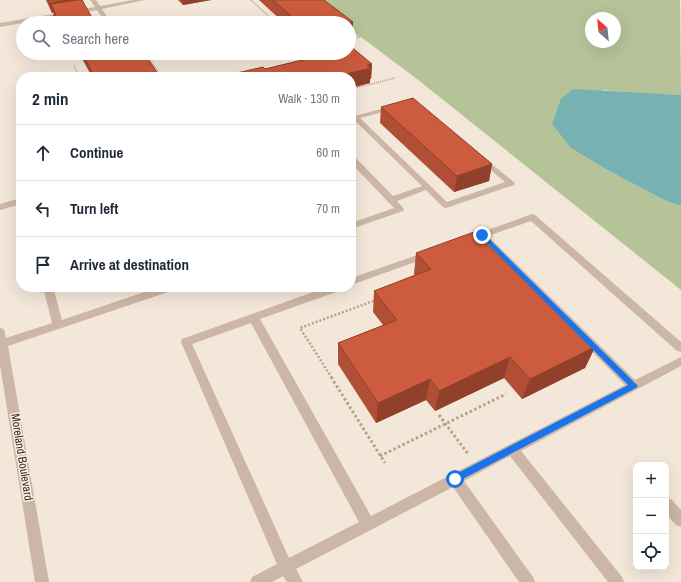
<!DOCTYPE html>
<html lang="en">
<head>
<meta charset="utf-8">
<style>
	body { margin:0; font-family:"Archivo Narrow",sans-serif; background:#f6f6f7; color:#1f2937 }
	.controls { position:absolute; right:12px; bottom:12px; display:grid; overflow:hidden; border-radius:8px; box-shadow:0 4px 16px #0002 }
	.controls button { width:36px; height:36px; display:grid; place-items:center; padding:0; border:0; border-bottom:1px solid #e0e1e3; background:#fff; color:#1f2937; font:20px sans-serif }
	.compass { position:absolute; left:585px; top:12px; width:36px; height:36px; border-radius:50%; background:#fff; box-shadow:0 4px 16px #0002; rotate:333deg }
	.stop { position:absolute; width:12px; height:12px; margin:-9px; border:3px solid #1a73e8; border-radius:50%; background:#fff }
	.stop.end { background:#1a73e8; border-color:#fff; box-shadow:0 1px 4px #0008 }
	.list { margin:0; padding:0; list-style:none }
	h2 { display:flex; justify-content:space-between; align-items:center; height:52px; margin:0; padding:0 16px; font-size:17px }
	h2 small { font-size:13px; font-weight:400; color:#747a83 }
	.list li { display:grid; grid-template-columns:26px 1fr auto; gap:12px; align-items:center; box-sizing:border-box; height:56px; padding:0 16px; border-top:1px solid #e0e1e3 }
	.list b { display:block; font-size:15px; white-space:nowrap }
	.list em { font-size:13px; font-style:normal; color:#747a83 }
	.icon { flex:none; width:22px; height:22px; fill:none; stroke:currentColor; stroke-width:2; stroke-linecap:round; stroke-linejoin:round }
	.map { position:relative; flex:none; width:681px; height:582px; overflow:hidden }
	.search { position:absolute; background:#fff; box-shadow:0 4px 16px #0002; left:16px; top:16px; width:340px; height:44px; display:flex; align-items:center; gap:10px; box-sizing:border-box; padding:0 14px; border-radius:22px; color:#747a83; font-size:15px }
	.panel { position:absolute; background:#fff; box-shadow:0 4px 16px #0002; left:16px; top:72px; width:340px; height:220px; border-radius:16px }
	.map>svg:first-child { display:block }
</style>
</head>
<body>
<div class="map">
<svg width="681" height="582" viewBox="0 0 681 582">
	<rect width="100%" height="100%" fill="#f3e7da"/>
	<!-- green -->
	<path fill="#b6c399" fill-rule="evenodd" d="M313,0H680L681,95L630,93L603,90L552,124L572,148L609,171L666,201L681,206V290L417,79L349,28V23ZM591,18H615V42H591Z"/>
	<!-- water -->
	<polygon fill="#77b1b2" points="573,89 681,95 681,206 666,201 609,171 571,148 552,124 561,99"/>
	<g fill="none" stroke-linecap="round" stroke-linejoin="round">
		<!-- path-far2 -->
		<g stroke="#b8a08f" stroke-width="1.5" stroke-dasharray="1 1" stroke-linecap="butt">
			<polyline points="251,0 276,23"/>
			<polyline points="275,22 285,20"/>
			<polyline points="349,29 360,37 352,39 352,45"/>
			<polyline points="146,54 162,77"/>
			<polyline points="74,66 79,77"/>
			<polyline points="351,89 395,78"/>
		</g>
		<!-- path-far1 -->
		<polyline stroke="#b8a08f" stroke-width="2.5" stroke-dasharray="2 2" stroke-linecap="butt" points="332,378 300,328 376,300"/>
		<!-- path -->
		<g stroke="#b8a08f" stroke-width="3" stroke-dasharray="2.5 2.5" stroke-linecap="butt">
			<polyline points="331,377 385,463"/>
			<polyline points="439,415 468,454"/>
			<polyline points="380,456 506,394"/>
		</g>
		<!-- minor -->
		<g fill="#ccb6a5" fill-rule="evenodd">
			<polygon points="90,0 96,0 100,6 133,0 145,0 102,9 108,18 105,20 103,19 97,10 0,27 0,23 95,7"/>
			<path d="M414,100L515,183L514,185L446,208L443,207L426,190L397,201L404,209L403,211L351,229V223L394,208L351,163V156H354L393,196L422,186L351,117ZM413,104L505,182L447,202L360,118Z"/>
			<polygon points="21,198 21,204 0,210 0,204"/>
			<path d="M532,214L535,215L681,342V352L677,351L531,221L488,236L635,380L681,357V366L521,451L622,577L624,582H608L510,456L464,481L533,577L535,582H519L453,487L296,569L303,582H287L283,576L272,582H250L252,577L277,564L181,342L182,339L327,287H343L342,290L260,319L371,516L625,385L481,239L466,244L461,241L463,239ZM251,323L359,522L289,558L192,344Z"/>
			<polygon points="429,251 434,254 432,256 351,285 351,278"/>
			<polygon points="43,287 53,287 62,320 159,287 175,287 174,290 8,346 49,582 35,582 0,365 0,328 4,329 6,338 52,323"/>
			<polygon points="666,498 671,499 681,510 681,527 676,525 666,514"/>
		</g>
	</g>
	<!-- wall -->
	<g fill="#b04f35">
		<polygon points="46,0 82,0 95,23 55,23 53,16 54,16 53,12 52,13"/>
		<polygon points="178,0 211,0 183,5"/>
		<polygon points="259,0 324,0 353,22 353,36 349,37 349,23 284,23"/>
		<polygon points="79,53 144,53 160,77 92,77"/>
		<polygon points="317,53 349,53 372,64 371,79 370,79 370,83 351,88 351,77 229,77 228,75 265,69 320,56"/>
		<polygon points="381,107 492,164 489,181 454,192 380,123"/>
		<polygon points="416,253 595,347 585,368 522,399 504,378 435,411 426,400 376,423 338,364 338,343 383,325 373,312 374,291 415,275 414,274"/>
	</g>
	<!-- shaded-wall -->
	<g fill="#90402b">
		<polygon points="69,0 80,0 51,4 53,12 52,13 49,3"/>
		<polygon points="182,0 211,0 183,5"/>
		<polygon points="353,22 353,36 349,37 349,23"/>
		<polygon points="372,64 371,79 370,79 370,83 351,88 351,77 334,77 367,65"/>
		<polygon points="492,164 489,181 454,192 457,176"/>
		<polygon points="595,347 585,368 522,399 530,379"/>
		<polygon points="510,357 504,378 435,411 439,391"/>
		<polygon points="430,379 426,400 376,423 378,403"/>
	</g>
	<!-- building -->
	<g fill="#cd5c3e" stroke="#90402b">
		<polygon points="48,0 69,0 49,3"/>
		<polygon points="77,0 82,0 95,23 56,23 53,16 56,15 51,4"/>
		<polygon points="273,0 324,0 353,22 349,23 299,23"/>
		<polygon points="349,45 372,64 367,65 371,68 334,77 230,77 228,75 263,67 265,69 323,55 321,53 349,53"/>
		<polygon points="82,53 144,53 160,77 95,77"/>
		<polygon points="413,98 492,164 457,176 381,107"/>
		<polygon points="474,232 595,347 530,379 510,357 439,391 430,379 378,403 338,343 397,320 374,291 431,269 416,253"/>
	</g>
	<!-- route -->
	<polygon fill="#1a73e8" points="480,234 484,234 638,386 636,388 455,483 451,479 452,476 628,385 480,236"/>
	<g text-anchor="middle" stroke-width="3" stroke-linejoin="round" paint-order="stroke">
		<!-- near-street labels -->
		<g font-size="12" fill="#372c27" stroke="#faf1e7">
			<text transform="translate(22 457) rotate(81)" y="4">Moreland Boulevard</text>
		</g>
	</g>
</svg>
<div class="controls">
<button>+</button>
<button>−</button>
<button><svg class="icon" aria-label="locate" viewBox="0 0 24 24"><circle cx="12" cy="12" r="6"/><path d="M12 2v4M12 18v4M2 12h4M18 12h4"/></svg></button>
</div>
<svg class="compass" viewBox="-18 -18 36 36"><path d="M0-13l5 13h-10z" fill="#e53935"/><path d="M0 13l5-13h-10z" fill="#747a83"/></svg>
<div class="stop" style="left:455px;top:479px"></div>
<div class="stop end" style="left:482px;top:235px"></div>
<div class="search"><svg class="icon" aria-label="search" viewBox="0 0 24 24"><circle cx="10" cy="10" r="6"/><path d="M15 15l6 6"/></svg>Search here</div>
<section class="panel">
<h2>2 min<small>Walk · 130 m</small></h2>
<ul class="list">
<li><svg class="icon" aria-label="ahead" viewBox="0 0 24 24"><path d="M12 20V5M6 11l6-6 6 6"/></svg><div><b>Continue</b></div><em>60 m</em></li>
<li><svg class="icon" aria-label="left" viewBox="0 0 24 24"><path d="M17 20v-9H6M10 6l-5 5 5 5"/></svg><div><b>Turn left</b></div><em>70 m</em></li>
<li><svg class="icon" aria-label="arrive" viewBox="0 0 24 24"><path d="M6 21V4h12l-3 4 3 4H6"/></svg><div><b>Arrive at destination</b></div></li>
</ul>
</section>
</div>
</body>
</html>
